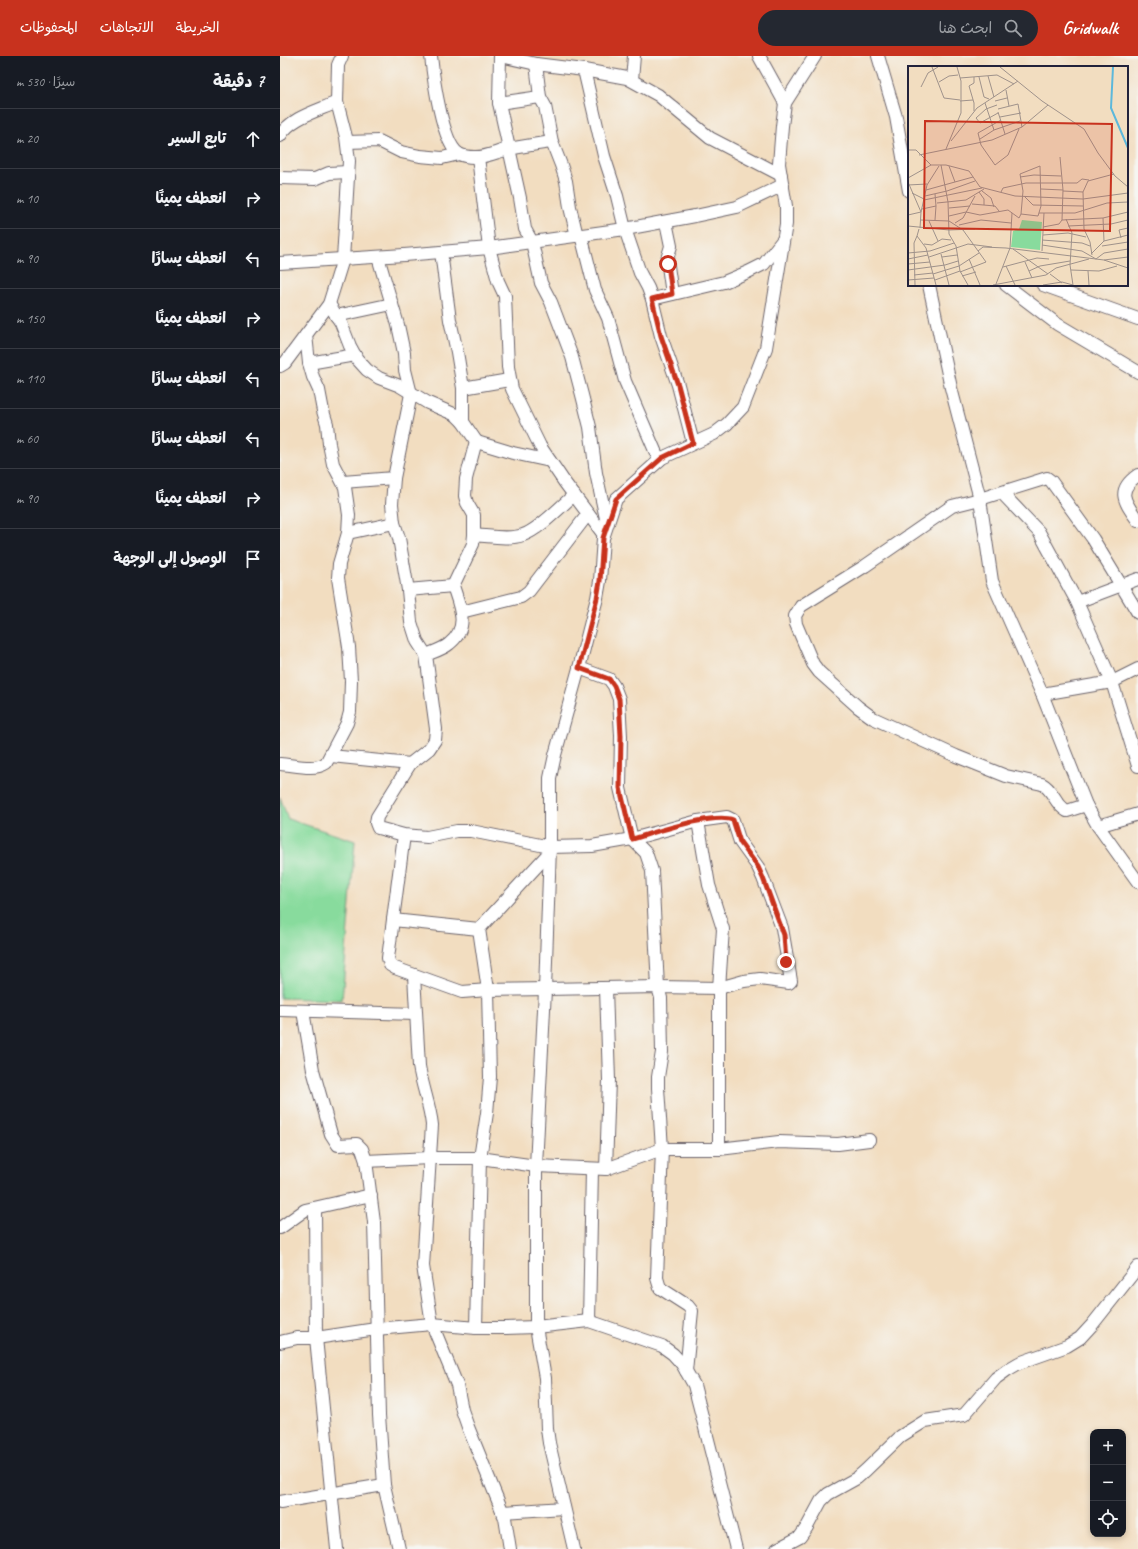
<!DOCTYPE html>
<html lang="ar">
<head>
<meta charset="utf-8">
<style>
	body { margin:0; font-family:Caveat,"Playpen Sans Arabic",sans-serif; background:#242831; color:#f1f3f6; direction:rtl }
	.controls { position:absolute; right:12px; bottom:12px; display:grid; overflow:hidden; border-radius:8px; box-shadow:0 2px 6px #0003 }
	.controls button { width:36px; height:36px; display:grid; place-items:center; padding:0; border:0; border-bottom:1px solid #363941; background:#171b24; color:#f1f3f6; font:20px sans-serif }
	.stop { position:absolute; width:12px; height:12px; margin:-9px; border:3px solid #c8321e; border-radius:50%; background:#fff }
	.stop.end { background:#c8321e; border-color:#fff; box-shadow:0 1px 4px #0008 }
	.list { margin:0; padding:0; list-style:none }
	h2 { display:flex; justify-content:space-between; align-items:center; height:52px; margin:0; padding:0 16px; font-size:17px }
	h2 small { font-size:13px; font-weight:400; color:#9ea1a6 }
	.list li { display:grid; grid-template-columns:26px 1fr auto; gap:12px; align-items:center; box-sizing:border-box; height:60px; padding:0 16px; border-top:1px solid #363941 }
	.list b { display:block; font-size:15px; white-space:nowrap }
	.list em { font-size:13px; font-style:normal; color:#9ea1a6 }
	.icon { flex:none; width:22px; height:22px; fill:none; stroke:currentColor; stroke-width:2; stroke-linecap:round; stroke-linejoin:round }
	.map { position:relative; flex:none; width:858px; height:1493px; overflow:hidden; direction:ltr }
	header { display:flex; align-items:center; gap:24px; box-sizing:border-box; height:56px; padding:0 20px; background:#c8321e; color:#fff }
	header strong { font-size:19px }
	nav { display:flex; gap:22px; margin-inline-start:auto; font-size:14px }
	.search { width:280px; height:36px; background:#242831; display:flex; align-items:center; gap:10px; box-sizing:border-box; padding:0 14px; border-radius:22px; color:#9ea1a6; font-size:15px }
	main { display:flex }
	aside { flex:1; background:#171b24 }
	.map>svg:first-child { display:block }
</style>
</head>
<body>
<header>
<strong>Gridwalk</strong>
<div class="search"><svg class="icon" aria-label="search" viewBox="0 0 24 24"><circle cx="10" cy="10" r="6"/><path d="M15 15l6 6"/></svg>ابحث هنا</div>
<nav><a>الخريطة</a><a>الاتجاهات</a><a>المحفوظات</a></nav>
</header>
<main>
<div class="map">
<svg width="858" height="1493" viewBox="0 0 858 1493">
	<rect width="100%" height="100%" fill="#f6f6f2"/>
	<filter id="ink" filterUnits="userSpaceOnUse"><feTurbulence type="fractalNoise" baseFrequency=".025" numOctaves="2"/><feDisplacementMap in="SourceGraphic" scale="8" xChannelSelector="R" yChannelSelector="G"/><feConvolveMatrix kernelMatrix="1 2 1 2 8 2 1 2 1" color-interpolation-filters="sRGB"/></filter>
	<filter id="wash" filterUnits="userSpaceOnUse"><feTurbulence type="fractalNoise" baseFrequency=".012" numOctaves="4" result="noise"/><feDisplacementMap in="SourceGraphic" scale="16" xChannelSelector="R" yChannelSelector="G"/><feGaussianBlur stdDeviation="0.9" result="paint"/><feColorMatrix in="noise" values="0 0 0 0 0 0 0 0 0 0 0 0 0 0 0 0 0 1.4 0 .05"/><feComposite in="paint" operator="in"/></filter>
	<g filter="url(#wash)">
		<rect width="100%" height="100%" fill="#f2ddc0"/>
		<!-- green -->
		<polygon fill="#88db9d" stroke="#557e6c" points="0,741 8,763 75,785 62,944 0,942"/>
	</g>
	<g filter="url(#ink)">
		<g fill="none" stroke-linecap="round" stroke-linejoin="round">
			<!-- street casing -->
			<g stroke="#6b636a" stroke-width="14">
				<g id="street">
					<path d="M151,0C153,19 162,88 179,98C183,100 190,101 194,101C206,102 218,95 229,93C243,90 258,88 272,86"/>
					<polyline points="220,0 219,47 240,142 245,173 252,186 261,227 271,246 292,301 302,339 310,371 316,417 327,467"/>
					<polyline points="221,0 256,8 304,14 347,22 378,39 430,82 501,119"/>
					<polyline points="479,0 505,47"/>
					<polyline points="598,0 616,61 629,135"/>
					<polyline points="256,8 260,41 265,50 272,86 281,109 286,125 290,151 297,180"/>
					<polyline points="304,14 324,100 337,140 345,173 360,217 368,232 372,243 381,280 398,329 413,387"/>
					<polyline points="352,24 354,0"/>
					<polyline points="219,47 260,41"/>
					<path d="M0,80C11,61 38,55 57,46"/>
					<polyline points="67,86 99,85 121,96 140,100 162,102 179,98"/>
					<polyline points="198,101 209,192 218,225 225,240 228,311 232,333 260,390 285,427 324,479"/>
					<polyline points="0,122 35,123 49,117 68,116"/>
					<polyline points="386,166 391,190 387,203 392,238"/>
					<polyline points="301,179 315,234 328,262 345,325 379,404"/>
					<polyline points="161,196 170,264 177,296 183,332 183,366"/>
					<polyline points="98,201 118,269 124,297 125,314 131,338 114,422 112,448 114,467 119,482 128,534 131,566 137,585 146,599 156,673 155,684 149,693 130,708 97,761 96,767 98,772 124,779 147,781 177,775 191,775 270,791 312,790 352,783 418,765 447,761 453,764 460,786 478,811 483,822 502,872 511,925 509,927 480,923 464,925 439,932 378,931 208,934 182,936 115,912 110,909 108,902 124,779"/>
					<polyline points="0,207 124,199 209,192 345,173 415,160 457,151 503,129"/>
					<polyline points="649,229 671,332 700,443 712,525 762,638 806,749 818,770 858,826"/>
					<polyline points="726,229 777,268 858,316"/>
					<polyline points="763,229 858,263"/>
					<polyline points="372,243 444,226 468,216 484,208 502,185"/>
					<polyline points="49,248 61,267 70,290 77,303 87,314 99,322 120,330 148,347 176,359 183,366 196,385 200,387 233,397 270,405"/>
					<polyline points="56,260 112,248"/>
					<polyline points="29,307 75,299"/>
					<polyline points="0,310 5,307 49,248 63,203 69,105 66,81 57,46 58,9 62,0"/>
					<polyline points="183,332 229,324"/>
					<path d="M858,419C835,435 845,446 858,465"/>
					<polyline points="63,426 114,422"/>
					<polyline points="722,437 759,476 797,546 832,626 858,710"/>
					<polyline points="68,477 114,467"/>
					<path d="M194,479C209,480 229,484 243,479C259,474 281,450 294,439"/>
					<polyline points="128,534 173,530"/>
					<polyline points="797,546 858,523"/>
					<polyline points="181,556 241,541 249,535 308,458"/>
					<path d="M146,599C153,596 163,593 169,588C190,572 180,551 173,530L193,488L194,479V459L187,447L185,440L186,423L196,385"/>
					<polyline points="299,612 329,623 334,630 339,643 341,680 340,732 352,783 366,797 372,815 378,931 381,942 382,996 378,1021 378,1032 382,1093 377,1222 380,1232 408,1250 412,1255 406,1315"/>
					<polyline points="762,638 832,626 858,613"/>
					<polyline points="51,700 130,708"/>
					<path d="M0,708C15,709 34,715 46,707L67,667L70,656L71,625L69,591L58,522L59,508L68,477L69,459L65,431L53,408L49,388L47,368L43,355L39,334L33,321L29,307L26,279"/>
					<path d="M806,749L787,755C774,748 774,734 762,728L726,720L676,700L593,662L578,651L539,616L533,608L516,568L515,560L521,550L585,510L672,450L700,443L767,422L771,425L813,483L858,557"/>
					<polyline points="418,765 429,829 443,873 439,932 439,1093"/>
					<polyline points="818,770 858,758"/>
					<polyline points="113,864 199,873"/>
					<path d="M134,919L139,1010C142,1030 150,1049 152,1069L143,1210L152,1268L177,1329L182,1354L188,1371L225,1462L230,1493"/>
					<polyline points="326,932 329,1024 326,1113"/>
					<polyline points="0,954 136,958"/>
					<polyline points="23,955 33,1014 51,1078 58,1089 77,1088 82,1093 86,1105 94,1166 99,1359 104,1429 119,1493"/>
					<polyline points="86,1105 150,1102 200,1102 256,1110 326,1113 382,1093 439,1093 499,1086 558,1088 589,1084"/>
					<polyline points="35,1152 36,1282 57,1493"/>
					<polyline points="0,1172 25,1154 91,1139"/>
					<polyline points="309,1265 312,1113"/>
					<polyline points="196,1272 200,1102 207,1057 210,1021 208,934 199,873 269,797"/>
					<polyline points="0,1286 17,1282 36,1282 96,1273 152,1268 196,1272 225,1272 256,1271 309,1265 382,1290 393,1298 402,1308 414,1329 456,1493"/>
					<polyline points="0,1446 104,1429"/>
					<polyline points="222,1456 284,1452"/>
					<polyline points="294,1493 269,1387 267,1373 265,1322 256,1271 256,1110 265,934 270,791 270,722 275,699 299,612 317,542 320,525 323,482 336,443 382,402 434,378 447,368 463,351 486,292 506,168 506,150 499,108 502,70 505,47 535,0"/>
					<polyline points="497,1493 520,1481 527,1471 541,1445 548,1438 577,1422 586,1414 621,1380 645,1365 684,1359 716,1322 727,1314 739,1307 787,1290 800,1282 812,1269 858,1211"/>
				</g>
			</g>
			<!-- street -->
			<use href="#street" stroke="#fff" stroke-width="12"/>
		</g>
	</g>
	<g fill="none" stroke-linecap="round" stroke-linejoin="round" filter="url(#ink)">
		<!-- route -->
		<path stroke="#c8321e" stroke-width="5" d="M388,208L392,238L372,243L381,280L398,329L413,387L382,402L336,443L323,482L320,525L317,542L299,612L329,623L334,630L339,643L341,680L340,732L352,783C373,777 434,756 453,764L460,786L478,811L483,822L504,879L506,906"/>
	</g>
	<!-- overview -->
	<g transform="translate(628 10)">
		<rect width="220" height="220" fill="#f2ddc0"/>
		<path d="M114,154L134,156L132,184L103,181L105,165L111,163Z" fill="#88db9d"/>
		<path fill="none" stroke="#5db8db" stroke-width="2" d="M205,1L203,42L220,82"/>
		<path fill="none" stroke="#9f928b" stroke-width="1" d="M24,1L36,32L52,34M92,1L134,35L176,63L190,87L207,110L220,121M80,10L86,31M66,11V17L61,20L66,37V45M71,11L76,31L81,33M52,12L89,9L106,18M31,16L41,10L50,9M13,21L20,7L30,1M98,24L101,40M52,35L65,34M87,35L99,32M77,37L86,64M89,39L78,43L68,52L72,57L90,47M90,43L110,38L114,61M90,46L97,68M92,51L113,47M93,54L70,67L73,79L87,99L100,89L111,63M72,73L86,64L112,55M43,75L69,42L110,15M38,83L53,47V15L49,1M0,84H8L23,99H38L61,105L72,121L107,130L175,133L220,127M11,89L84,74L114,61L140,39M0,95V108M33,99L40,136L41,168L48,180L52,205L60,219M41,100L47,116M112,111L126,109L153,110M0,112L23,99M0,116L13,146L12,162M0,119L19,118M133,123L155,124M18,124L65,111M39,125L67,115M74,125L83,132L86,141M155,125L175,126M71,126L76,133V139M93,126L95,122L118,117H169L174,113L181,114M4,127L16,133M17,130L39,125M116,130L125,139L175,140M16,134L74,122M29,137L58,134L76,123M64,138L87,140L91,145M41,142L62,140M14,143L28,140L27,128M131,147H167L199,137L220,136M0,149L13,146L19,119L31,100M41,150L58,146L72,149L100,144L111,152L113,148L130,150L133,140L132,100L112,108L115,125L113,148M158,153L164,167L162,199L165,219M13,154L41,155L55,164L78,196L52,206M27,154L28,140M154,154L195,152L220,146M21,155L30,175M47,157L55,152L67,130M51,159L73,154L103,157M0,160L41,164L67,163M160,160L203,158L220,154M135,161L151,158L154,154L155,124L152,91M11,163L9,170L18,182L28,219M135,169L160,167L178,171M213,172L211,164L220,162M134,174L174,177L182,180M196,175L220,169M16,178L24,179L34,173L43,174M134,179L174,185L188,193M194,180L220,176M105,183L140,208M70,185L75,181L98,182L196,194L220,191M134,185L136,147M0,187L22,185L46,177M33,188L41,219M183,188L196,175L195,152M184,189L182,176L176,163L175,126L180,115L206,108M21,191L60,178L84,181M34,191L49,189M0,193L20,189M61,193L72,219M188,193L196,187L220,183M196,194L220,202M117,196L124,212M0,198L22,196M37,199L50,195M98,200L107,219M95,201L129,192L141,193M0,204L37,199M163,204L191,205L209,200M121,205L132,200L162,195M180,205L181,219M25,208L51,200L71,187M142,208L154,217M6,209L25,207M54,210L68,206M0,214L26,212M27,214L52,205M88,218L102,182L104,147M7,219L6,177L9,170M85,219L138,209L148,202L181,193M135,219L154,216L165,219"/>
		<path fill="#c8321e" fill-opacity="0.15" stroke="#c8321e" stroke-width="2" d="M17,55L204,58L202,165L16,162Z"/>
		<rect width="220" height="220" fill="none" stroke="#22223b" stroke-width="2"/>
	</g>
</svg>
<div class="controls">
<button>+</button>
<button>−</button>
<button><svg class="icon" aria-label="locate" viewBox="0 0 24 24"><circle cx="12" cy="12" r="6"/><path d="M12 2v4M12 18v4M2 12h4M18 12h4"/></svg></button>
</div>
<div class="stop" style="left:388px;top:208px"></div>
<div class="stop end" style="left:506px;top:906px"></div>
</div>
<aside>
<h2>7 دقيقة<small>سيرًا · 530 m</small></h2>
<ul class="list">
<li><svg class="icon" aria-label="ahead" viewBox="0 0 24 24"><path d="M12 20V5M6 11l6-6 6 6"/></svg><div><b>تابع السير</b></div><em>20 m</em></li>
<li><svg class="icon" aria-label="right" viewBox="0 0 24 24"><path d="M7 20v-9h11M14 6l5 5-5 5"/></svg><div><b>انعطف يمينًا</b></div><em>10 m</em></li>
<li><svg class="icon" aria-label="left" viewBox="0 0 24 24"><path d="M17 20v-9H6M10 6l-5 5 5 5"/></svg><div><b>انعطف يسارًا</b></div><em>90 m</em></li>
<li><svg class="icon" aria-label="right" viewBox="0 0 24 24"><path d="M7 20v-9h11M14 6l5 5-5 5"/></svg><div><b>انعطف يمينًا</b></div><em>150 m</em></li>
<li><svg class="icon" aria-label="left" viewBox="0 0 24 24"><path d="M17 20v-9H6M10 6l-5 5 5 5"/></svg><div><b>انعطف يسارًا</b></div><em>110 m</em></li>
<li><svg class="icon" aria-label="left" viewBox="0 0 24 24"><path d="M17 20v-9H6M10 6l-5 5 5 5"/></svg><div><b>انعطف يسارًا</b></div><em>60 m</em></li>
<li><svg class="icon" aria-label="right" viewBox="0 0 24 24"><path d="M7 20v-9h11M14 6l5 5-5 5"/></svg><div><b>انعطف يمينًا</b></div><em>90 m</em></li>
<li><svg class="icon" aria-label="arrive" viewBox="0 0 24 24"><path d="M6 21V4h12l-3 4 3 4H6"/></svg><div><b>الوصول إلى الوجهة</b></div></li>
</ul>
</aside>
</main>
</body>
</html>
